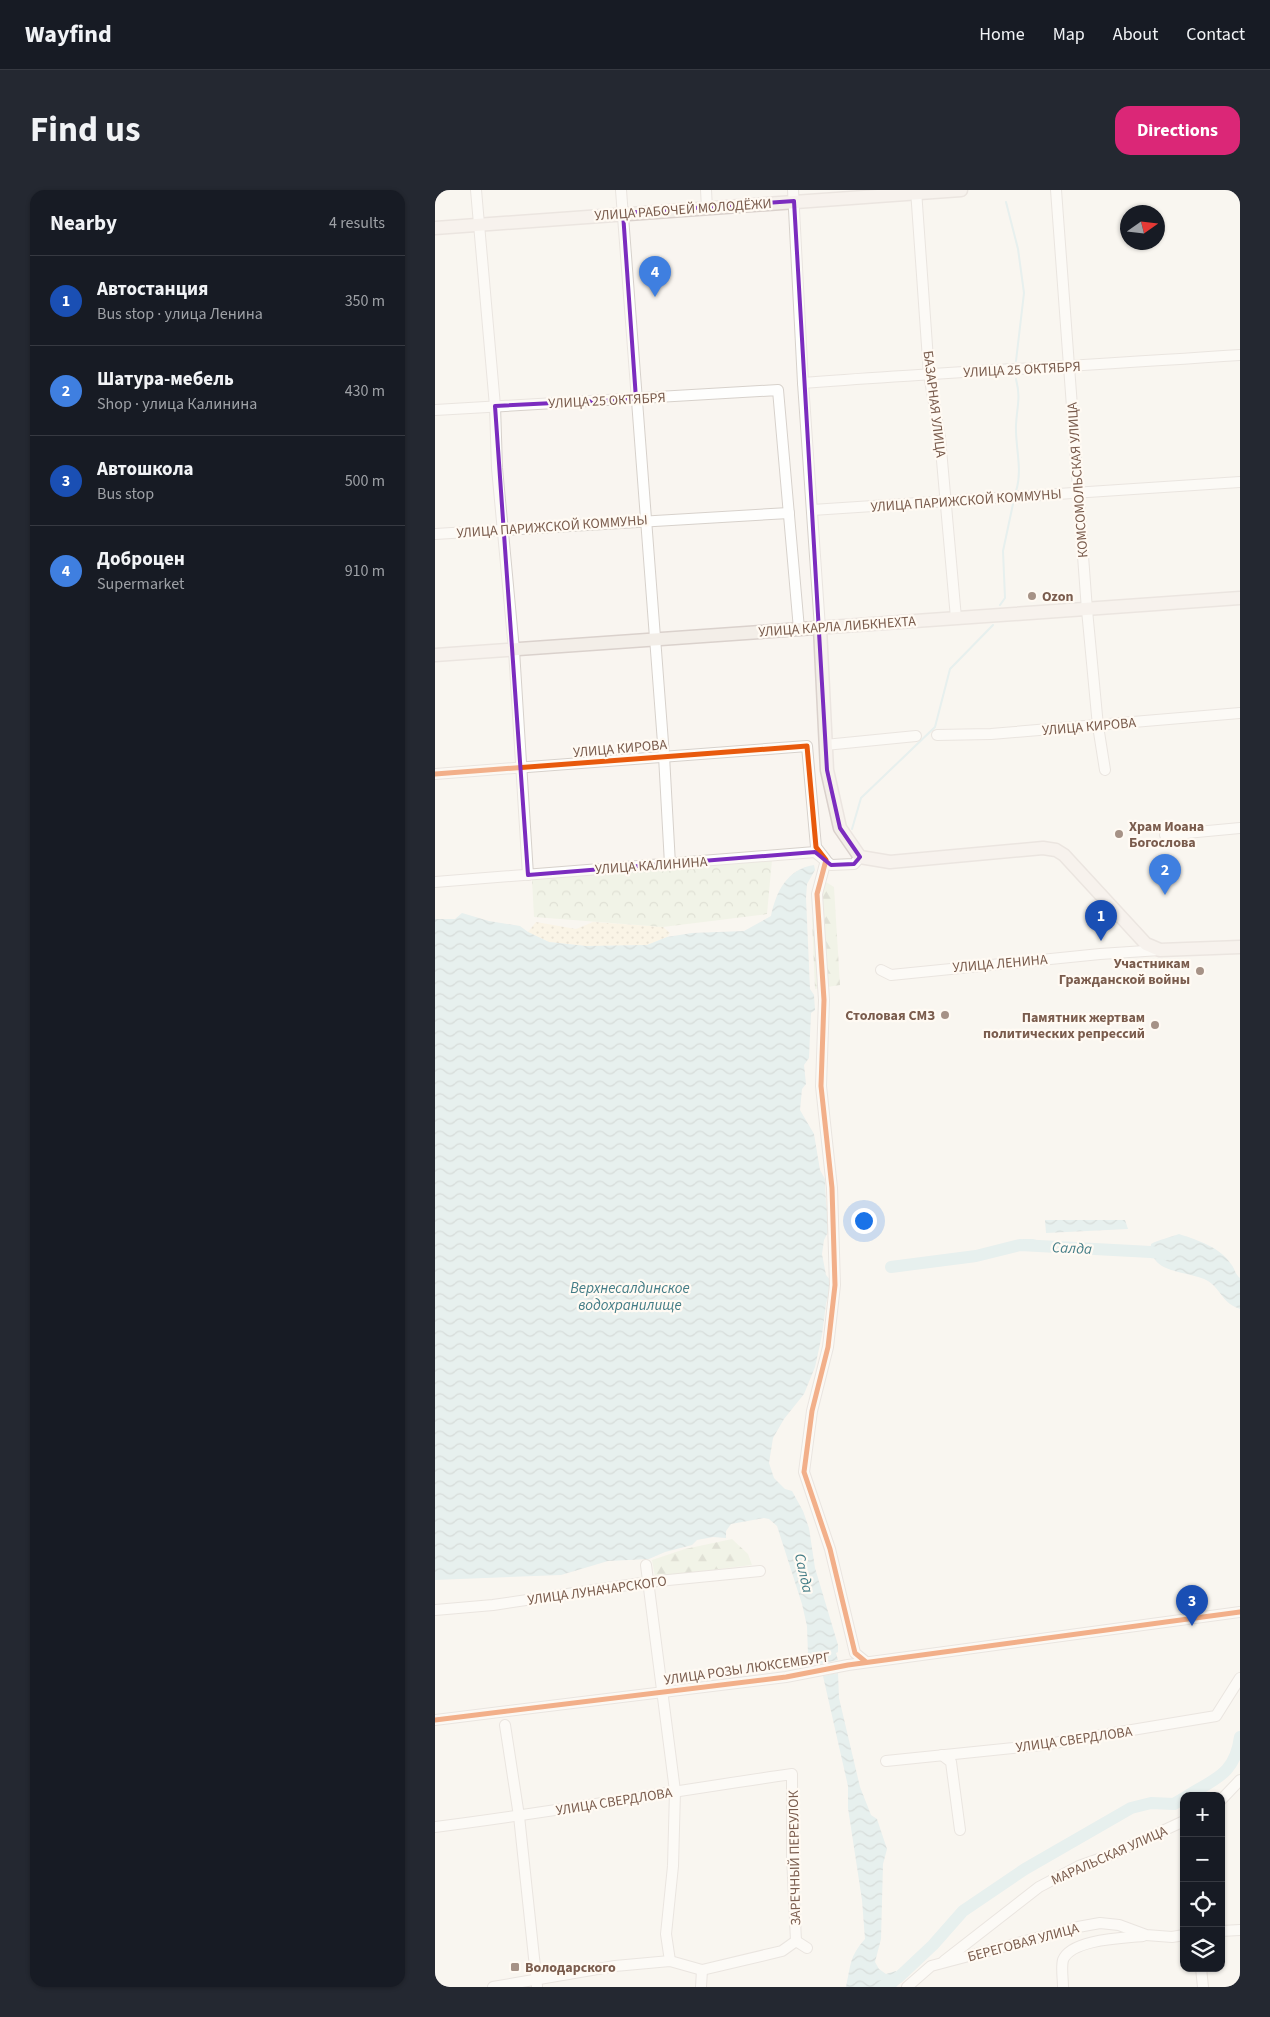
<!DOCTYPE html>
<html lang="en">
<head>
<meta charset="utf-8">
<style>
	body { margin:0; font-family:"Source Sans 3",sans-serif; background:#242831; color:#f1f3f6 }
	.controls { position:absolute; right:15px; bottom:15px; display:grid; overflow:hidden; border-radius:10px; box-shadow:0 1px 4px #0004 }
	.controls button { width:45px; height:45px; display:grid; place-items:center; padding:0; border:0; border-bottom:1px solid #363941; background:#171b24; color:#f1f3f6; font:25px sans-serif }
	.compass { position:absolute; left:685px; top:15px; width:45px; height:45px; border-radius:50%; background:#171b24; box-shadow:0 1px 4px #0004; rotate:76deg }
	.you { position:absolute; left:428px; top:1030px; width:18px; height:18px; margin:-12px; border:4px solid #fff; border-radius:50%; background:#1a73e8; box-shadow:0 0 0 8px #1a73e833 }
	.badge { display:grid; place-items:center; width:32px; height:32px; border-radius:50%; background:#db2777; color:#fff; font-size:16px; font-weight:700 }
	.pin { position:absolute; translate:-50% -41px; filter:drop-shadow(0 1px 2px #0008) }
	.pin::after { content:''; position:absolute; top:26px; width:18px; height:15px; background:inherit; clip-path:polygon(0 0,100% 0,50% 100%) }
	.list { margin:0; padding:0; list-style:none }
	h2 { display:flex; justify-content:space-between; align-items:center; height:65px; margin:0; padding:0 20px; font-size:21px }
	h2 small { font-size:16px; font-weight:400; color:#9ea1a6 }
	.list li { display:grid; grid-template-columns:32px 1fr auto; gap:15px; align-items:center; box-sizing:border-box; height:90px; padding:0 20px; border-top:1px solid #363941 }
	.list b { display:block; font-size:19px; white-space:nowrap }
	.list p { margin:0; font-size:16px; white-space:nowrap; color:#9ea1a6 }
	.list em { font-size:16px; font-style:normal; color:#9ea1a6 }
	.icon { flex:none; width:28px; height:28px; fill:none; stroke:currentColor; stroke-width:2; stroke-linecap:round; stroke-linejoin:round }
	.map { position:relative; flex:none; width:805px; height:1797px; overflow:hidden; border-radius:15px }
	header { display:flex; align-items:center; gap:30px; box-sizing:border-box; height:70px; padding:0 25px; background:#171b24; border-bottom:1px solid #363941 }
	header strong { font-size:24px }
	nav { display:flex; gap:28px; margin-inline-start:auto; font-size:18px }
	.intro { display:flex; align-items:center; justify-content:space-between; box-sizing:border-box; height:120px; padding:0 30px }
	h1 { margin:0; font-size:35px }
	.button { padding:12px 22px; border-radius:15px; background:#db2777; color:#fff; font-size:18px; font-weight:700 }
	main { display:flex; gap:30px; padding:0 30px }
	aside { flex:1; background:#171b24; border-radius:15px; box-shadow:0 1px 4px #0004 }
	.map>svg:first-child { display:block }
</style>
</head>
<body>
<header>
<strong>Wayfind</strong>
<nav><a>Home</a><a>Map</a><a>About</a><a>Contact</a></nav>
</header>
<div class="intro"><h1>Find us</h1><a class="button">Directions</a></div>
<main>
<aside>
<h2>Nearby<small>4 results</small></h2>
<ul class="list">
<li><span class="badge" style="background:#1a4fb4">1</span><div><b>Автостанция</b><p>Bus stop · улица Ленина</p></div><em>350 m</em></li>
<li><span class="badge" style="background:#3f7fe0">2</span><div><b>Шатура-мебель</b><p>Shop · улица Калинина</p></div><em>430 m</em></li>
<li><span class="badge" style="background:#1a4fb4">3</span><div><b>Автошкола</b><p>Bus stop</p></div><em>500 m</em></li>
<li><span class="badge" style="background:#3f7fe0">4</span><div><b>Доброцен</b><p>Supermarket</p></div><em>910 m</em></li>
</ul>
</aside>
<div class="map">
<svg width="805" height="1797" viewBox="0 0 805 1797">
	<defs>
		<pattern id="forest-firs" width="22" height="20" patternUnits="userSpaceOnUse" patternTransform="scale(1.25)"><rect width="22" height="20" fill="#e7f0db"/><path d="M5 1l3.5 6h-7zM16 11l3.5 6h-7z" fill="#c0c6b4"/></pattern>
		<pattern id="sand-dots" width="8" height="8" patternUnits="userSpaceOnUse" patternTransform="scale(1.25)"><rect width="8" height="8" fill="#fbf2d9"/><path d="M2 2h.1M6 6h.1" fill="none" stroke="#d0c7b2" stroke-width="1.8" stroke-linecap="round"/></pattern>
		<pattern id="park-crowns" width="20" height="18" patternUnits="userSpaceOnUse" patternTransform="scale(1.25)"><rect width="20" height="18" fill="#e7f0db"/><path d="M2 6a3 3 0 1 1 6 0M12 15a3 3 0 1 1 6 0" fill="none" stroke="#c0c6b4"/></pattern>
		<pattern id="water-waves" width="16" height="10" patternUnits="userSpaceOnUse" patternTransform="scale(1.25)"><rect width="16" height="10" fill="#d0e8ea"/><path d="M0 5q4-4 8 0t8 0" fill="none" stroke="#aebfc0"/></pattern>
	</defs>
	<rect width="100%" height="100%" fill="#f9f5f0"/>
	<!-- forest -->
	<g fill="url(#forest-firs)">
		<polygon points="391,692 399,697 405,795 380,799 377,729"/>
		<polygon points="297,1349 313,1364 317,1375 220,1387 217,1370 250,1359"/>
	</g>
	<!-- sand -->
	<polygon fill="url(#sand-dots)" points="101,732 141,739 158,732 228,737 235,743 232,747 212,755 151,756 114,752 93,742"/>
	<!-- park -->
	<polygon fill="url(#park-crowns)" points="337,670 332,724 228,737 99,727 97,690"/>
	<!-- water -->
	<g fill="url(#water-waves)">
		<path d="M379,675L380,680L372,694L371,708L375,799L379,805L380,820L376,823L374,868L369,875L371,894L367,899L365,920L379,944L385,980L390,989L391,1014L396,1036L389,1050L387,1064L391,1085L397,1092L391,1114L387,1145L380,1177L369,1204L349,1229L338,1248L334,1273L339,1288L350,1299L357,1301L368,1321L374,1338L380,1378L403,1455V1462L401,1463L403,1470L380,1475L379,1469L373,1464L372,1436L367,1414L342,1336L334,1329L329,1328L296,1334L291,1341V1348L278,1347L262,1350L257,1355L230,1362L214,1369L173,1371L126,1385L0,1390V729H20L27,723L54,731L85,736L93,742L114,752L151,756L212,755L232,747L257,743L309,741L336,726C341,702 352,679 379,675Z"/>
		<polygon points="610,1030 690,1030 693,1039 611,1043"/>
		<path d="M744,1044C762,1050 785,1057 796,1074C800,1079 800,1084 805,1088V1119C802,1118 798,1116 795,1114C786,1107 782,1096 773,1091C754,1080 714,1085 716,1054C725,1049 734,1048 744,1044Z"/>
		<polygon points="588,1049 598,1049 626,1057 619,1060 590,1060 586,1058 585,1055"/>
		<path d="M403,1483L404,1508L425,1597L436,1625L442,1629L452,1659L448,1674L446,1749L440,1772L444,1779L451,1784L461,1781L466,1792L461,1797H411C416,1775 414,1767 430,1749L427,1710L413,1618V1596L388,1486Z"/>
	</g>
	<g fill="none" stroke-linecap="round" stroke-linejoin="round">
		<!-- stream -->
		<g stroke="#d0e8ea" stroke-width="2">
			<polyline points="571,12 583,59 589,103 581,171"/>
			<path d="M581,301C588,280 580,256 581,235C582,215 586,209 581,189"/>
			<polyline points="565,415 570,408 568,361 578,314"/>
			<polyline points="417,639 426,608 500,537 515,479 558,435"/>
		</g>
		<!-- river -->
		<g stroke="#d0e8ea" stroke-width="12">
			<polyline points="456,1077 541,1066 585,1055 716,1062 731,1064"/>
			<path d="M752,1606C779,1589 800,1585 805,1547"/>
			<polyline points="447,1797 464,1787 498,1755 528,1721 590,1679 696,1618 716,1613 739,1614 749,1608"/>
		</g>
		<!-- minor casing -->
		<g stroke="#d7d1cb" stroke-width="12">
			<g id="minor">
				<polyline points="41,0 60,216 62,278 79,460 93,685"/>
				<polyline points="186,0 229,566 235,674"/>
				<polyline points="271,0 272,18"/>
				<polyline points="358,0 368,193 385,438"/>
				<polyline points="481,0 494,184 505,248 521,428"/>
				<polyline points="621,0 652,420 663,536 670,580"/>
				<path d="M368,193C514,182 659,175 805,165"/>
				<polyline points="0,220 343,200 364,439"/>
				<polyline points="377,320 805,292"/>
				<polyline points="0,344 354,323"/>
				<polyline points="502,545 556,544 805,523"/>
				<polyline points="390,555 481,546"/>
				<polyline points="0,584 372,556 381,657 391,670 382,704 389,810 386,896 397,998 400,1095 393,1157 377,1221 369,1282 395,1359 420,1463 431,1472"/>
				<polyline points="730,645 805,638"/>
				<polyline points="0,692 380,662 396,675 419,674 425,667"/>
				<polyline points="446,780 456,785 665,764 725,760"/>
				<polyline points="211,1375 240,1601 238,1676 231,1744 235,1771"/>
				<polyline points="0,1420 58,1415 213,1392 325,1381"/>
				<polyline points="0,1530 351,1487 413,1475 805,1422"/>
				<polyline points="70,1535 84,1626 102,1796"/>
				<polyline points="507,1565 516,1572 525,1640"/>
				<polyline points="451,1571 607,1555 781,1526 805,1488"/>
				<polyline points="786,1610 805,1590"/>
				<path d="M0,1637C119,1622 238,1601 357,1584V1666L361,1751"/>
				<polyline points="786,1741 805,1740"/>
				<polyline points="509,1771 604,1697 644,1676 678,1664 749,1631"/>
				<polyline points="766,1778 768,1797"/>
				<polyline points="58,1797 180,1776 235,1771 267,1780 347,1761 361,1751 372,1758"/>
				<polyline points="266,1797 267,1780"/>
				<polyline points="472,1797 496,1776 643,1737 665,1733 684,1735 711,1745 737,1747 749,1745"/>
				<path d="M628,1797C628,1789 626,1777 628,1770C636,1749 689,1748 708,1746"/>
			</g>
		</g>
		<!-- major casing -->
		<g stroke="#dad1cc" stroke-width="15">
			<g id="major">
				<polyline points="0,38 526,0"/>
				<polyline points="385,438 392,580 405,638 425,667 455,672 608,658 621,660 629,665 711,754 725,760 805,757"/>
				<polyline points="0,465 805,408"/>
			</g>
		</g>
		<!-- minor -->
		<use href="#minor" stroke="#fefefd" stroke-width="10"/>
		<!-- major -->
		<use href="#major" stroke="#f3eee8" stroke-width="12"/>
		<!-- cycleway casing -->
		<g stroke="#fffaf3" stroke-width="8">
			<g id="cycleway">
				<polyline points="0,584 372,556 381,657 391,670 382,704 389,810 386,896 397,998 400,1095 393,1157 377,1221 369,1282 395,1359 420,1463 431,1472"/>
				<polyline points="0,1530 351,1487 413,1475 805,1422"/>
			</g>
		</g>
		<!-- cycleway -->
		<use href="#cycleway" stroke="#e8590c" stroke-width="5"/>
	</g>
	<!-- marked area -->
	<path d="M0 0H805V1797H0ZM359,11L392,580L405,638L425,667L419,674L396,675L380,662L93,685L60,216L201,209L188,23Z" fill="#f9f5f0" fill-opacity=".55" fill-rule="evenodd"/>
	<path fill="none" stroke="#7b2cbf" stroke-width="4" stroke-linejoin="round" d="M359,11L392,580L405,638L425,667L419,674L396,675L380,662L93,685L60,216L201,209L188,23Z"/>
	<!-- markers -->
	<g fill="#a69286" stroke="#fffaf3" stroke-width="2">
		<circle cx="597" cy="406" r="5"/>
		<circle cx="684" cy="644" r="5"/>
		<circle cx="765" cy="781" r="5"/>
		<circle cx="510" cy="825" r="5"/>
		<circle cx="720" cy="835" r="5"/>
		<rect x="75" y="1772" width="10" height="10" rx="2.5"/>
	</g>
	<g text-anchor="middle" stroke-width="4.5" stroke-linejoin="round" paint-order="stroke">
		<!-- street labels -->
		<g font-size="14" fill="#7a5c4d" stroke="#fffaf3">
			<text transform="translate(248 19) rotate(-4)" y="5">УЛИЦА РАБОЧЕЙ МОЛОДЁЖИ</text>
			<text transform="translate(587 179) rotate(-3)" y="5">УЛИЦА 25 ОКТЯБРЯ</text>
			<text transform="translate(172 210) rotate(-3)" y="5">УЛИЦА 25 ОКТЯБРЯ</text>
			<text transform="translate(500 214) rotate(83)" y="5">БАЗАРНАЯ УЛИЦА</text>
			<text transform="translate(642 290) rotate(-94)" y="5">КОМСОМОЛЬСКАЯ УЛИЦА</text>
			<text transform="translate(531 310) rotate(-4)" y="5">УЛИЦА ПАРИЖСКОЙ КОММУНЫ</text>
			<text transform="translate(117 336) rotate(-4)" y="5">УЛИЦА ПАРИЖСКОЙ КОММУНЫ</text>
			<text transform="translate(402 436) rotate(-4)" y="5">УЛИЦА КАРЛА ЛИБКНЕХТА</text>
			<text transform="translate(654 536) rotate(-5)" y="5">УЛИЦА КИРОВА</text>
			<text transform="translate(185 558) rotate(-5)" y="5">УЛИЦА КИРОВА</text>
			<text transform="translate(216 675) rotate(-4)" y="5">УЛИЦА КАЛИНИНА</text>
			<text transform="translate(565 773) rotate(-5)" y="5">УЛИЦА ЛЕНИНА</text>
			<text transform="translate(162 1400) rotate(-8)" y="5">УЛИЦА ЛУНАЧАРСКОГО</text>
			<text transform="translate(312 1478) rotate(-8)" y="5">УЛИЦА РОЗЫ ЛЮКСЕМБУРГ</text>
			<text transform="translate(639 1549) rotate(-8)" y="5">УЛИЦА СВЕРДЛОВА</text>
			<text transform="translate(179 1611) rotate(-9)" y="5">УЛИЦА СВЕРДЛОВА</text>
			<text transform="translate(674 1665) rotate(-24)" y="5">МАРАЛЬСКАЯ УЛИЦА</text>
			<text transform="translate(359 1668) rotate(-91)" y="5">ЗАРЕЧНЫЙ ПЕРЕУЛОК</text>
			<text transform="translate(588 1752) rotate(-15)" y="5">БЕРЕГОВАЯ УЛИЦА</text>
		</g>
		<!-- poi labels -->
		<g font-size="14" font-weight="bold" fill="#7a5c4d" stroke="#fffaf3" text-anchor="start">
			<text x="607" y="411">Ozon</text>
			<text x="694" y="641">Храм Иоана<tspan x="694" dy="16">Богослова</tspan></text>
			<text x="755" y="778" text-anchor="end">Участникам<tspan x="755" dy="16">Гражданской войны</tspan></text>
			<text x="500" y="830" text-anchor="end">Столовая СМЗ</text>
			<text x="710" y="832" text-anchor="end">Памятник жертвам<tspan x="710" dy="16">политических репрессий</tspan></text>
			<text x="90" y="1782">Володарского</text>
		</g>
		<!-- water labels -->
		<g font-size="15" font-style="italic" fill="#437c86" stroke="#fffaf3">
			<text transform="translate(637 1058) rotate(3)" y="5">Салда</text>
			<text x="195" y="1103">Верхнесалдинское<tspan x="195" dy="17">водохранилище</tspan></text>
			<text transform="translate(369 1383) rotate(77)" y="5">Салда</text>
		</g>
	</g>
</svg>
<div class="controls">
<button>+</button>
<button>−</button>
<button><svg class="icon" aria-label="locate" viewBox="0 0 24 24"><circle cx="12" cy="12" r="6"/><path d="M12 2v4M12 18v4M2 12h4M18 12h4"/></svg></button>
<button><svg class="icon" aria-label="layers" viewBox="0 0 24 24"><path d="M12 4l9 5-9 5-9-5zM3 14l9 5 9-5"/></svg></button>
</div>
<svg class="compass" viewBox="-18 -18 36 36"><path d="M0-13l5 13h-10z" fill="#e53935"/><path d="M0 13l5-13h-10z" fill="#9ea1a6"/></svg>
<div class="you"></div>
<div class="pin badge" style="left:666px;top:751px;background:#1a4fb4">1</div>
<div class="pin badge" style="left:730px;top:705px;background:#3f7fe0">2</div>
<div class="pin badge" style="left:757px;top:1436px;background:#1a4fb4">3</div>
<div class="pin badge" style="left:220px;top:107px;background:#3f7fe0">4</div>
</div>
</main>
</body>
</html>
